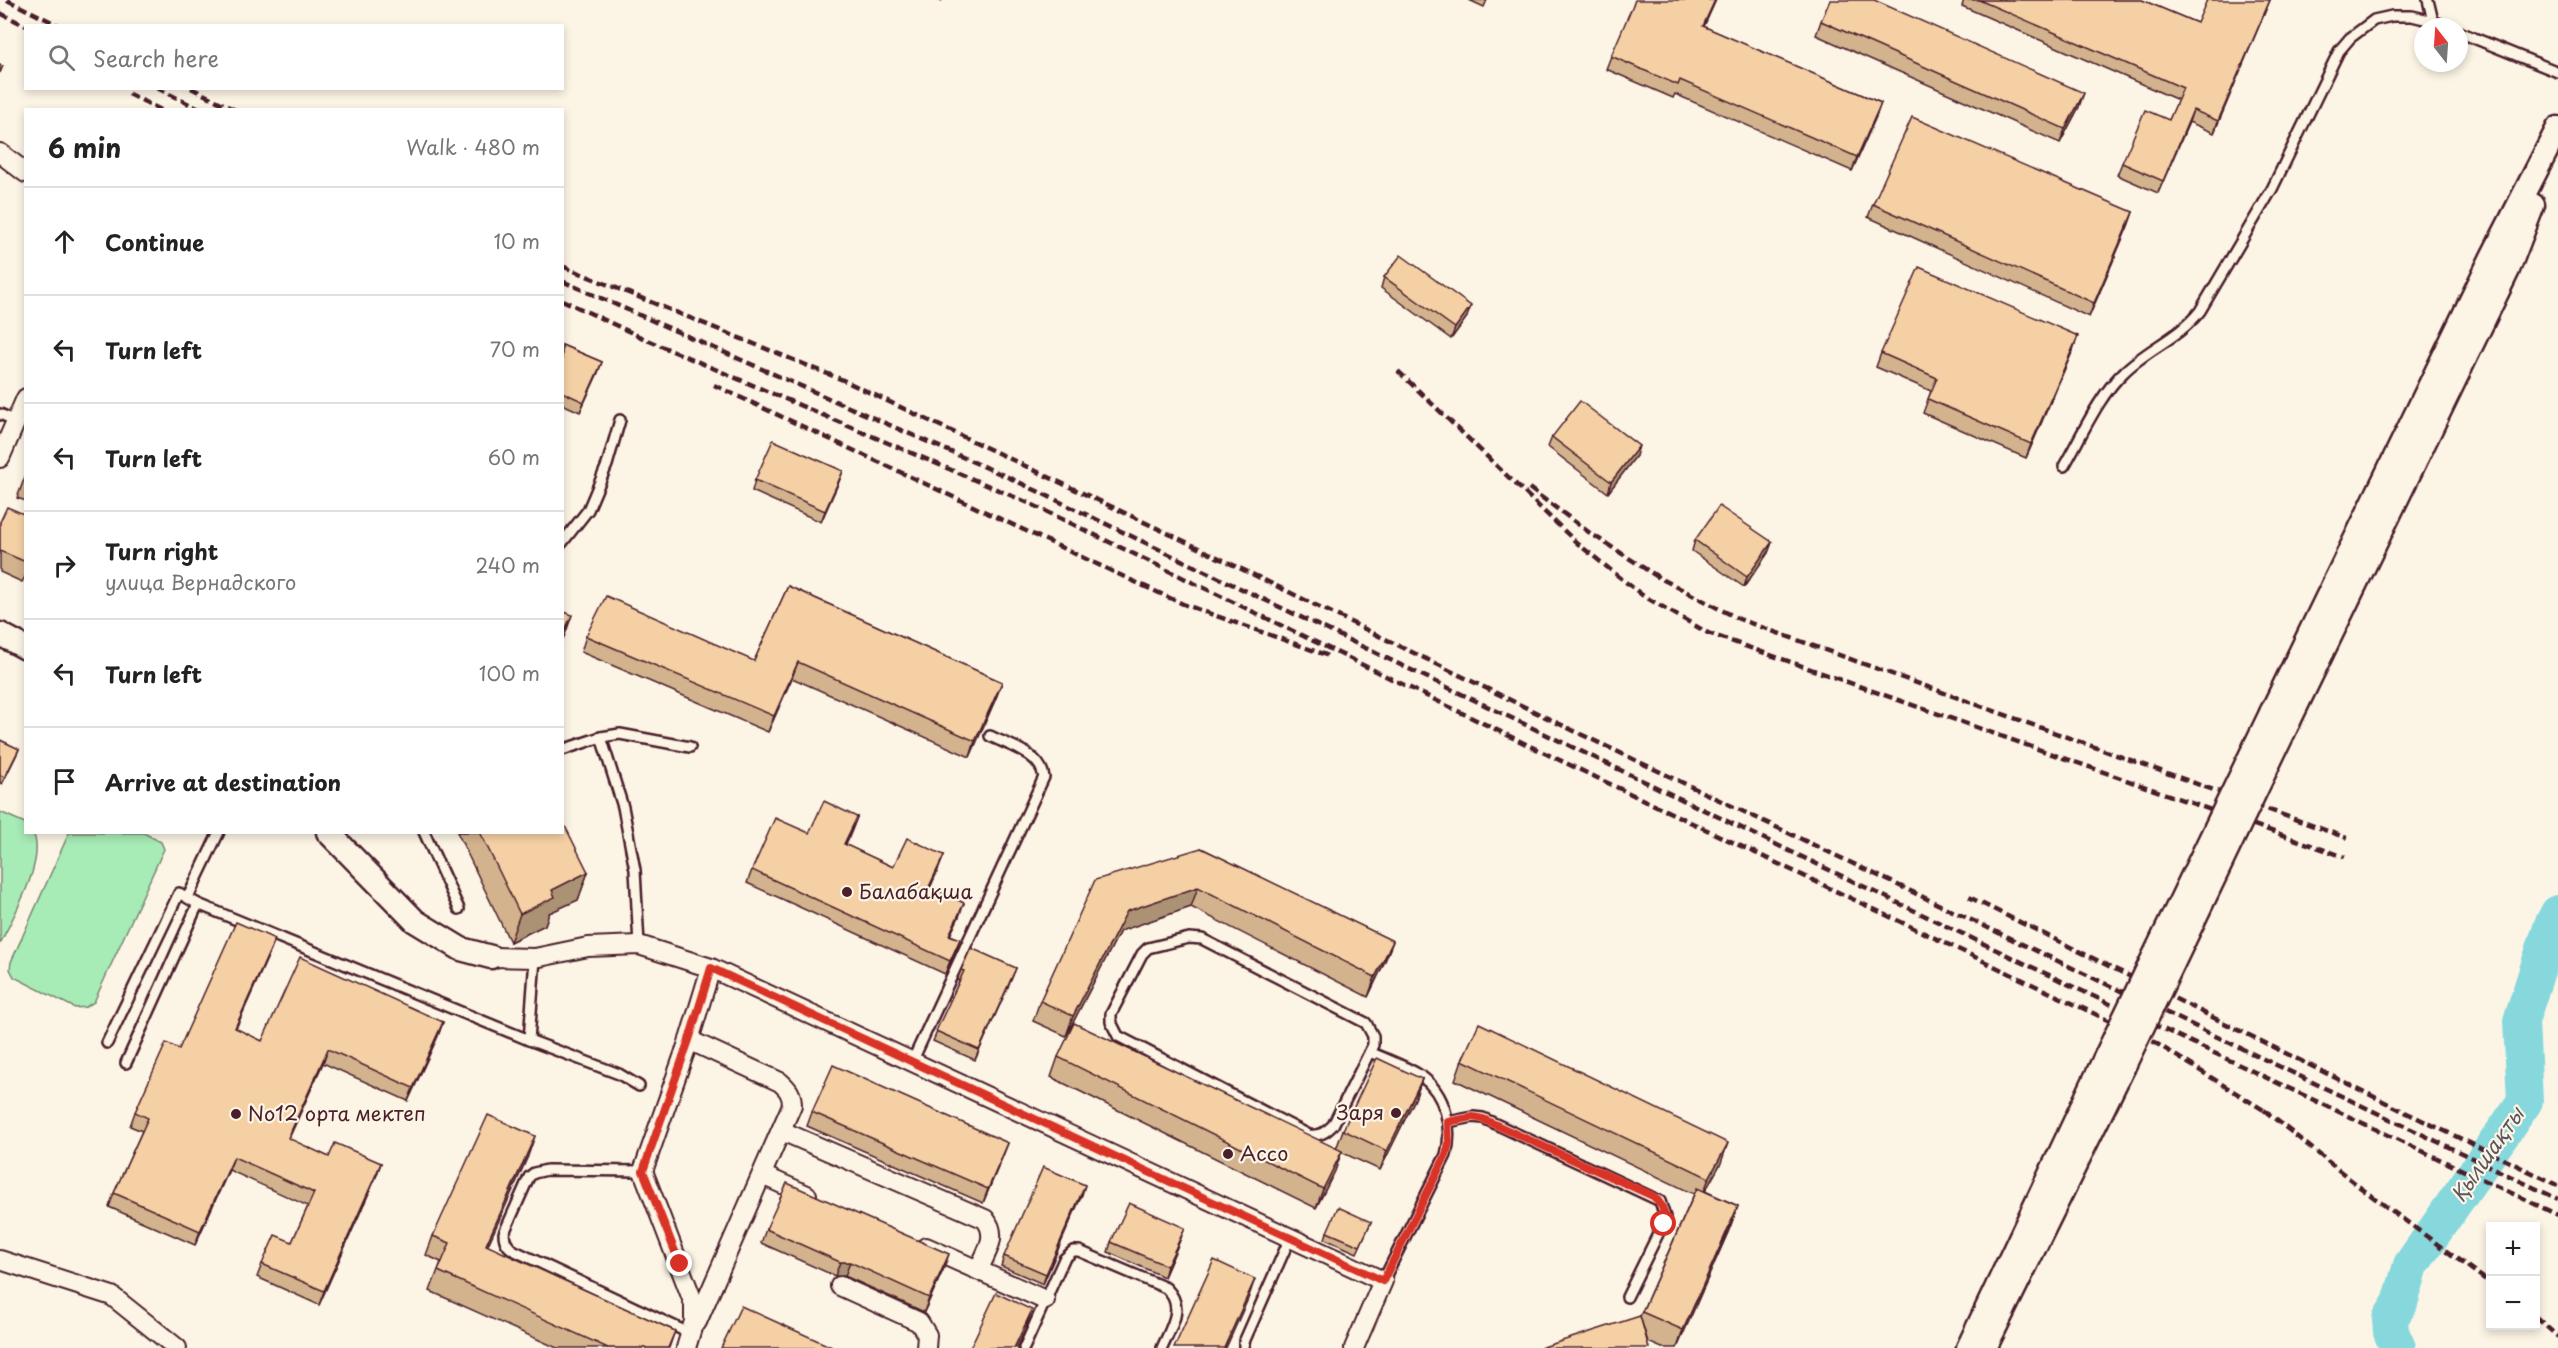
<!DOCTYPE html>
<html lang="en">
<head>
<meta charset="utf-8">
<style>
	body { margin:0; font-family:"Playpen Sans",sans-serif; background:#f6f6f6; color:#222 }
	.controls { position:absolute; right:18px; bottom:18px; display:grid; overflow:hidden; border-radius:0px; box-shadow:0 3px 9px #0003 }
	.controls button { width:54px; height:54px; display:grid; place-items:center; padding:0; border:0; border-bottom:2px solid #e0e0e0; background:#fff; color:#222; font:30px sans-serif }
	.compass { position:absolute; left:2414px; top:18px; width:54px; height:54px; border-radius:50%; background:#fff; box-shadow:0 3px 9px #0003; rotate:343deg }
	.stop { position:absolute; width:18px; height:18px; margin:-14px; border:4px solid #d93025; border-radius:50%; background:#fff }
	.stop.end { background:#d93025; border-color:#fff; box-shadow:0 2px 6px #0008 }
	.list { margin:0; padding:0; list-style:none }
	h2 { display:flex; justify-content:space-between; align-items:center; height:78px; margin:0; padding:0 24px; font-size:26px }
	h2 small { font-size:20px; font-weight:400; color:#767676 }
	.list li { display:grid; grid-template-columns:39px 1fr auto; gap:18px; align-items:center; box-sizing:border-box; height:108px; padding:0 24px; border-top:2px solid #e0e0e0 }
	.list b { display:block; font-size:22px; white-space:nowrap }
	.list p { margin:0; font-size:20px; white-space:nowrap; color:#767676 }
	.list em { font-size:20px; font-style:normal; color:#767676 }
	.icon { flex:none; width:33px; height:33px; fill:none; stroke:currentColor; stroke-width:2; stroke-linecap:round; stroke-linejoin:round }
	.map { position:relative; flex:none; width:2558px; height:1348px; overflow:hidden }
	.search { position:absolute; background:#fff; box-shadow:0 3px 9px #0003; left:24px; top:24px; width:540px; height:66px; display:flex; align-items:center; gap:15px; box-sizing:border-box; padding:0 21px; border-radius:0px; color:#767676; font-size:22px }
	.panel { position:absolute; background:#fff; box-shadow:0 3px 9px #0003; left:24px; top:108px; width:540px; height:726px; border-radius:0px }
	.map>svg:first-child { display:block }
</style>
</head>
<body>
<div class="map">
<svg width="2558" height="1348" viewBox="0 0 2558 1348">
	<rect width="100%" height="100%" fill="#fcf5e5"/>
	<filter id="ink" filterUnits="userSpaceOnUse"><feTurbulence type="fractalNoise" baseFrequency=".0167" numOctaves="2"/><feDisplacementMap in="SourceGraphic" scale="12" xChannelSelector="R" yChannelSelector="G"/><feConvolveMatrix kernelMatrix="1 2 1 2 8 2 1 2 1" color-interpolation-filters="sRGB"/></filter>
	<g filter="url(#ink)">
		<!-- pitch -->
		<g fill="#a7ebb6" stroke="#788570" stroke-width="1.5">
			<path d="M0,812L25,823L26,832L33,833C47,860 12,918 0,944Z"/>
			<polygon points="69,833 144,833 161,842 164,849 94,1002 86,1007 75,1008 14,977 10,969 11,962"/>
		</g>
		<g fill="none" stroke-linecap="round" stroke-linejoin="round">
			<!-- river -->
			<polyline stroke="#86d8dd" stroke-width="36" points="2398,1348 2391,1332 2390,1319 2400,1303 2411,1265 2525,1101 2521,1021 2551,927 2558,913"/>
			<!-- service casing -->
			<g stroke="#4a1f2b" stroke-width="14">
				<g id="service">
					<polyline points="2433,21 2447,27"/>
					<polyline points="2459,32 2558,72"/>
					<polyline points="0,414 16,421"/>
					<path d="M2064,466C2081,437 2099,395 2124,372C2147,349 2179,338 2200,311L2272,189L2339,51L2350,38L2374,20L2392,16H2412L2433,21L2428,0"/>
					<polyline points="562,543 588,510 607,465 620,420"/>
					<polyline points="601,737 623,807 635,870 639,945"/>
					<polyline points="562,750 601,737 620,734 690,747"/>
					<polyline points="424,832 459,909"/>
					<polyline points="188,897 219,832"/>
					<path d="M1189,938L1202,939L1366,1023L1373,1036V1045L1333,1125C1325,1133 1320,1136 1309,1135L1118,1036L1111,1022V1014L1142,954L1148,948Z"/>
					<polyline points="535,958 529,1040 619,1074 639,1086"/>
					<polyline points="107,1043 179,893 198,904 529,1040"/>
					<path d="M1370,1052C1387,1060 1406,1066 1421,1076C1446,1094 1453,1128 1446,1155L1383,1281"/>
					<path d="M912,1062L1044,777C1040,753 1010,746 990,736"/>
					<polyline points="126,1063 198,904"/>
					<polyline points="1448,1122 1473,1117 1483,1118 1660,1201 1665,1217 1663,1224 1627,1297"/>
					<path d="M643,1171L547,1170L534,1173L529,1177L504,1233C504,1241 507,1247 515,1251L691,1334"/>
					<path d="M1024,1348L1064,1259L1073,1251H1079L1166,1288C1186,1307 1171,1327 1162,1348"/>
					<polyline points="1244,1348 1244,1342 1290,1238"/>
				</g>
			</g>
			<!-- minor casing -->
			<g stroke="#4a1f2b" stroke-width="22">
				<g id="minor">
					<polyline points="0,153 26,173"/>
					<polyline points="0,458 26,398"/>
					<polyline points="491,957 535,958 588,947 639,945 711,968 1383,1281 1354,1348"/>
					<path d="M689,1040L780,1082C788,1089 792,1094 792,1105L697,1322"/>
					<path d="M782,1131L985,1219C999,1236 986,1253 978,1270"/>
					<polyline points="762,1175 807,1195"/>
					<polyline points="926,1247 1045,1300"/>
					<polyline points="0,1260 112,1296 177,1348"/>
					<polyline points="840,1286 919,1322 927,1335 926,1348"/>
					<polyline points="686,1348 694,1321 694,1304 643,1171 689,1040 711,968"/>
				</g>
			</g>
			<!-- tertiary casing -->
			<g stroke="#4a1f2b" stroke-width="27">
				<g id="tertiary">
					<polyline points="0,634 26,648"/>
					<polyline points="2271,713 2492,257 2558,128"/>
					<polyline points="2289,721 2508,270 2533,205"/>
					<polyline points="328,832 415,921 461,949 491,957"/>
					<polyline points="1987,1344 2123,1068"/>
					<polyline points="1968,1348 2104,1060"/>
				</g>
			</g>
			<!-- service -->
			<use href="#service" stroke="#fcf5e5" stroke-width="9"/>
			<!-- minor -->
			<use href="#minor" stroke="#fcf5e5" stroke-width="18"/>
			<!-- tertiary -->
			<use href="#tertiary" stroke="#fcf5e5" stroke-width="22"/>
			<!-- rail -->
			<g stroke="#4a1f2b" stroke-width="4.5" stroke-dasharray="9 4.5" stroke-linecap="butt">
				<polyline points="7,0 60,26"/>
				<polyline points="941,0 942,1"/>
				<polyline points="0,13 26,26"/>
				<polyline points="157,88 201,110"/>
				<polyline points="191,88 235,110"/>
				<polyline points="129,94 161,110"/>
				<polyline points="562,266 843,380 1180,539 1572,730 2558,1199"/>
				<polyline points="562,281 1010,478 2076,988 2558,1215"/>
				<polyline points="562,300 647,340 1031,504 1532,747 2154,1042 2270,1114"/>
				<polyline points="1398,371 1577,543 1642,595 1708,633 2345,857"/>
				<polyline points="714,385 1133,581 1183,604 1329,656"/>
				<polyline points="1529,488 1590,533 1658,577 1739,619 2347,838"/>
				<polyline points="1969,897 2409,1114 2558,1185"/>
				<polyline points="2264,1110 2361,1188 2490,1283"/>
				<polyline points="2536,1317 2558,1337"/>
			</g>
			<!-- tertiary-bridge casing -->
			<g stroke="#4a1f2b" stroke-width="27" stroke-linecap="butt">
				<g id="tertiary-bridge">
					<polyline points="2104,1060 2271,713"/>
					<polyline points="2123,1068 2289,721"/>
				</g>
			</g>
			<!-- tertiary-bridge -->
			<use href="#tertiary-bridge" stroke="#fcf5e5" stroke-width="22"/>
		</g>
		<!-- wall -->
		<g fill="#d3b38e" stroke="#4a1f2b" stroke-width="1.5">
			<polygon points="1469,0 1487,0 1484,7"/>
			<polygon points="1964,0 2142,0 2197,23 2270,0 2214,133 2189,122 2158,193 2117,175 2122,163 2169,120 2178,100 1962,6"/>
			<polygon points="1821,21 2079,107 2060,143 1816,35"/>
			<polygon points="1704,27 1881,103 1852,171 1675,94 1673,98 1606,69 1611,56"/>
			<polygon points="1873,204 2133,212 2128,226 2089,317 1868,217"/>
			<polygon points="1384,277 1467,317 1451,339 1381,288"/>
			<polygon points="562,345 602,362 580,412 562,404"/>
			<polygon points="2073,350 2026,458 1923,413 1931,391 1876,367 1881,353"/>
			<polygon points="1552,437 1636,456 1608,493 1548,447"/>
			<polygon points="843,471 821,522 752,491 755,480"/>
			<polygon points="26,474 26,501 17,498"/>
			<polygon points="26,515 26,575 22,582 0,572 0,522"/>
			<polygon points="1695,540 1772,542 1768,553 1744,587 1692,551"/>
			<polygon points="788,586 1002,682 996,698 970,757 792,678 768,732 581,652 586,636 754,661"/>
			<polygon points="0,740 19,749 2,784 0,783"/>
			<polygon points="857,817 846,845 893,867 944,855 930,888 964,903 950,935 960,939 955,953 945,974 747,883 752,870 809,833"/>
			<polygon points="457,832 562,832 588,872 578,900 549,913 545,925 510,942"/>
			<polygon points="1201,848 1393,941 1385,961 1368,997 1191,907 1120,931 1066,1036 1033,1021 1040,1001"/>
			<polygon points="270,952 235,1029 262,1041 443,1022 438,1036 408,1101 323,1063 288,1139 329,1157 381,1163 376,1177 319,1305 257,1277 262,1264 292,1242 308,1206 229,1170 195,1245 109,1207 114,1193 142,1131 130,1126 135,1112 179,1049"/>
			<polygon points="1016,968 975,1060 933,1041 959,981 957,980 961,970"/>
			<polygon points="1058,1057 1336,1149 1343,1130 1422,1079 1415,1099 1380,1170 1341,1152 1335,1171 1316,1208 1051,1077"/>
			<polygon points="1462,1060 1721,1163 1705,1191 1738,1206 1729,1230 1677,1348 1662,1348 1648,1342 1640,1316 1694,1194 1455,1080"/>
			<polygon points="812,1112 1008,1143 983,1203 807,1126"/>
			<polygon points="528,1156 487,1246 675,1331 669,1348 557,1348 430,1291 441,1262 426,1255 433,1236"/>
			<polygon points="1085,1185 1043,1284 1001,1266 1004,1256"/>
			<polygon points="1371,1222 1357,1253 1325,1239 1327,1232"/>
			<polygon points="766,1229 944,1268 924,1312 845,1276 835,1276 761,1243"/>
			<polygon points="1181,1238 1164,1277 1108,1252 1111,1242"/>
		</g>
		<!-- shaded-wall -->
		<g fill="#ac9274" stroke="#4a1f2b" stroke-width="1.5">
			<polygon points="1715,0 1716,0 1698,40 1703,26"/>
			<polygon points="2270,0 2214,133 2218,121"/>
			<polygon points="2084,93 2079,107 2060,143 2065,129"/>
			<polygon points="1881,103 1876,117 1852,171 1857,157"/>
			<polygon points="2193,110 2189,122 2158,193 2163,181"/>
			<polygon points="2133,212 2128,226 2089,317 2094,303"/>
			<polygon points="1471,306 1467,317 1451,339 1455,328"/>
			<polygon points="2078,336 2073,350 2026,458 2031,444"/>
			<polygon points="602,362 598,373 580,412 584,402"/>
			<polygon points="1639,446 1636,456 1608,493 1611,482"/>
			<polygon points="843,471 839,482 821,522 825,511"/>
			<polygon points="1772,542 1768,553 1744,587 1747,577"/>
			<polygon points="572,615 565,635 562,641 562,636"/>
			<polygon points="798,662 792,678 768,732 774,716"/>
			<polygon points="1002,682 996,698 970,757 975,741"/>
			<polygon points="19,749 16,756 2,784 5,777"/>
			<polygon points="857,817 852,830 839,858 844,844"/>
			<polygon points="944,855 939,868 924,901 929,887"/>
			<polygon points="588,872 578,900 549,913 545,925 510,942 520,914 552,890"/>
			<polygon points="1198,887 1191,907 1120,931 1066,1036 1073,1016 1127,911"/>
			<polygon points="964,903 959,917 944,948 949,935"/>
			<polygon points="275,939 270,952 230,1042 235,1028"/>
			<polygon points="960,939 955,953 945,974 950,961"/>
			<polygon points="1393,941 1385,961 1368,997 1375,977"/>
			<polygon points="1016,968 1012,978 975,1060 979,1050"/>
			<polygon points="443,1022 438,1036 408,1101 413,1088"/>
			<polygon points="328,1049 323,1063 283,1152 288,1138"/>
			<polygon points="1422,1079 1415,1099 1380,1170 1387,1151"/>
			<polygon points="535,1136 528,1156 479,1265 486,1245"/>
			<polygon points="1008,1143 1003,1156 983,1203 988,1189"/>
			<polygon points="1728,1143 1721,1163 1702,1197 1709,1178"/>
			<polygon points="1342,1151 1335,1171 1316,1208 1323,1189"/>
			<polygon points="234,1157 229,1170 195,1245 200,1231"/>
			<polygon points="381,1163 376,1177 319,1305 324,1291"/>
			<polygon points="1085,1185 1082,1195 1043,1284 1046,1274"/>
			<polygon points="1738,1206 1729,1230 1677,1348 1683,1330"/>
			<polygon points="1185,1228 1181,1238 1164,1277 1167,1266"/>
			<polygon points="949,1254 944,1268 924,1312 929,1298"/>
			<polygon points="840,1262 850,1262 845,1276 835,1276"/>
			<polygon points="1255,1279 1248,1299 1226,1348 1224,1348"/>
			<polygon points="1032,1310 1025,1330 1016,1348 1014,1348"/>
		</g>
		<!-- building -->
		<g fill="#f5d0a5" stroke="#4a1f2b" stroke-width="1.5">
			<polygon points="1635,0 1715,0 1703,26 1881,103 1857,157 1680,80 1678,85 1611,56"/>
			<polygon points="1830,0 1874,0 2084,93 2065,129 1821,21"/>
			<polygon points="1979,0 2142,0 2197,23 2207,0 2270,0 2218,121 2193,110 2163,181 2122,163 2145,110 2169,120 2183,88"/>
			<polygon points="0,65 3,66 0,73"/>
			<polygon points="1912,117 2133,212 2094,303 1873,204"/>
			<polygon points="1401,255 1471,306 1455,328 1384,277"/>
			<polygon points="1919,267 2078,336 2031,444 1928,399 1937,378 1881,353"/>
			<polygon points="562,345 602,362 584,402 562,392"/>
			<polygon points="1580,401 1639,446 1611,482 1552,437"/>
			<polygon points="773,440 843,471 825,511 755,480"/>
			<polygon points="1719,506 1772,542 1747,577 1695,540"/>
			<polygon points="7,507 26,515 26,562 0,551 0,522"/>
			<polygon points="788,586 1002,682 975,741 798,662 774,716 586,636 606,596 754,661"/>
			<polygon points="562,611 572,615 562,636"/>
			<polygon points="0,740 19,749 5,777 0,775"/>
			<polygon points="824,801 857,817 844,844 893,867 907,838 944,855 929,887 964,903 949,935 960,939 950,961 752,870 775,818 809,833"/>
			<polygon points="562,820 588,872 552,890 555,897 520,914 480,832 562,832"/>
			<polygon points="1201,848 1393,941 1375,977 1198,887 1127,911 1073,1016 1040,1001 1095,880"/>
			<polygon points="236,922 275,939 235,1028 262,1041 300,957 443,1022 413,1088 328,1049 288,1138 329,1157 335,1143 381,1163 324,1291 262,1264 275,1235 292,1242 314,1193 234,1157 200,1231 114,1193 148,1118 135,1112 166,1043 179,1049"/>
			<polygon points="971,948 1016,968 979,1050 936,1031 964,971 961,970"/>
			<polygon points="1074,1023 1342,1151 1323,1189 1058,1057"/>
			<polygon points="1479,1023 1728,1143 1709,1178 1462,1060"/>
			<polygon points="1377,1058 1422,1079 1387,1151 1343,1130"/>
			<polygon points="833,1065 1008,1143 988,1189 812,1112"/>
			<polygon points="488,1115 535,1136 486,1245 675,1331 668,1348 608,1348 438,1271 450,1243 433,1236"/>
			<polygon points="1043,1167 1085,1185 1046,1274 1004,1256"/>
			<polygon points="787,1183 949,1254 929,1298 850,1262 840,1262 766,1229"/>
			<polygon points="1697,1188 1738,1206 1683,1330 1642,1312"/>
			<polygon points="1129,1203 1185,1228 1167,1266 1111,1242"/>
			<polygon points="1338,1207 1371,1222 1360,1246 1327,1232"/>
			<polygon points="1214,1260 1255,1279 1224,1348 1174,1348"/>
			<polygon points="996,1293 1032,1310 1014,1348 970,1348"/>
			<polygon points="741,1306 834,1348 721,1348"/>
			<polygon points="1640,1316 1649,1348 1540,1348"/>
		</g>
	</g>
	<g fill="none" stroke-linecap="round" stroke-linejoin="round" filter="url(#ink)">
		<!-- route -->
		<path stroke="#d93025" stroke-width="8" d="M680,1264L643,1171L689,1040L711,968L1383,1281L1446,1155L1449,1143L1448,1122L1473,1117L1483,1119L1653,1196C1662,1203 1666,1212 1664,1224"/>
	</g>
	<!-- markers -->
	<g fill="#4a1f2b" stroke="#fcf5e5" stroke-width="2">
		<circle cx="847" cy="892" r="6"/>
		<circle cx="1396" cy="1113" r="6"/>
		<circle cx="236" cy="1114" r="6"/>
		<circle cx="1228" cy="1154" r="6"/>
	</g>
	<g text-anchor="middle" stroke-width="4.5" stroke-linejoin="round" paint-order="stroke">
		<!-- poi labels -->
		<g font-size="20" fill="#4a1f2b" stroke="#fcf5e5" text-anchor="start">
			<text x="859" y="899">Балабақша</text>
			<text x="1384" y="1120" text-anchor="end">Заря</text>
			<text x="248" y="1121">No12 орта мектеп</text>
			<text x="1240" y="1161">Ассо</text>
		</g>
		<!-- water labels -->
		<g font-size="21" font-style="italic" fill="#5c5660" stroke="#fcf5e5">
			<text transform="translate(2488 1155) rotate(-55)" y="7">Қылшақты</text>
		</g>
	</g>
</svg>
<div class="controls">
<button>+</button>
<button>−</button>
</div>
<svg class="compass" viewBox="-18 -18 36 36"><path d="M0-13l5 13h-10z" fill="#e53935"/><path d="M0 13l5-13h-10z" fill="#767676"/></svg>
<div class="stop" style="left:1664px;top:1224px"></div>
<div class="stop end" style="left:680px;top:1264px"></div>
<div class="search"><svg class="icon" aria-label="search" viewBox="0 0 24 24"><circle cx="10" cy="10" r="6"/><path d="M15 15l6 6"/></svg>Search here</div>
<section class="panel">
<h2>6 min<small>Walk · 480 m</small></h2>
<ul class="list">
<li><svg class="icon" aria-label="ahead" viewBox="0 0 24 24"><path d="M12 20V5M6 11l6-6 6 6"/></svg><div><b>Continue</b></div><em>10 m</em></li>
<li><svg class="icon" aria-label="left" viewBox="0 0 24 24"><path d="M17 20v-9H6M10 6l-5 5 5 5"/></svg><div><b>Turn left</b></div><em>70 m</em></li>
<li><svg class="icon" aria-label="left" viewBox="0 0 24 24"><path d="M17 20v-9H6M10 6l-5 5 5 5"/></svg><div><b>Turn left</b></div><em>60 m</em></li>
<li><svg class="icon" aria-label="right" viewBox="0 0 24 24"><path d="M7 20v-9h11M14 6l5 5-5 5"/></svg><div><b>Turn right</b><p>улица Вернадского</p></div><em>240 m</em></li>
<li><svg class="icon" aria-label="left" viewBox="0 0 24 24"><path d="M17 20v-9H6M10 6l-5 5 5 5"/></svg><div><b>Turn left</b></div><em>100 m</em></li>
<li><svg class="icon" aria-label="arrive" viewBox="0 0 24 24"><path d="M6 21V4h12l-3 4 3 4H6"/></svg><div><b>Arrive at destination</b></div></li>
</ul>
</section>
</div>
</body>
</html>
